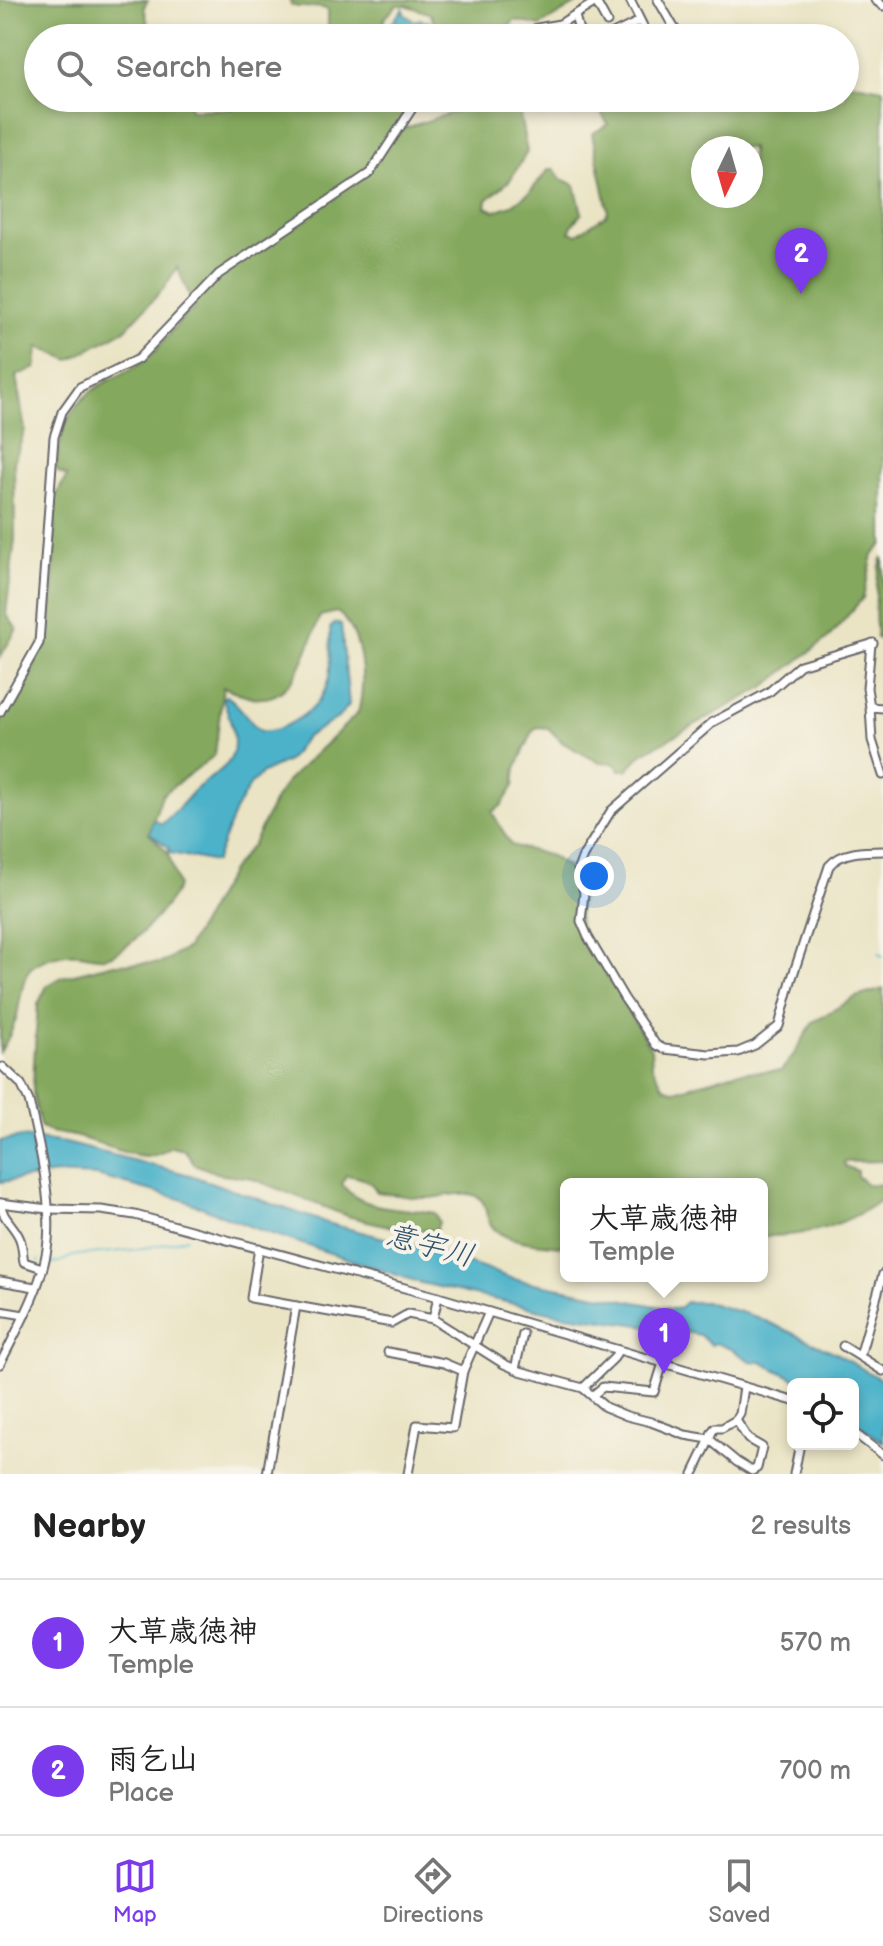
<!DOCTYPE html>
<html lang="en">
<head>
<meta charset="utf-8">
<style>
	body { margin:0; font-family:"Balsamiq Sans","Klee One",sans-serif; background:#f6f6f6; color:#222 }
	.controls { position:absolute; right:24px; bottom:24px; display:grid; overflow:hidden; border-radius:12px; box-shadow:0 4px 12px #0003 }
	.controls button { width:72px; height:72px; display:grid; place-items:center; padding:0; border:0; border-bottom:2px solid #e0e0e0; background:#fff; color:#222; font:40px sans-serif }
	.compass { position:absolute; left:691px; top:136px; width:72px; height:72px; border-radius:50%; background:#fff; box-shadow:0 4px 12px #0003; rotate:185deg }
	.you { position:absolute; left:594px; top:876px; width:28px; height:28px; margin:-20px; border:6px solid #fff; border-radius:50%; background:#1a73e8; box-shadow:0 0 0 12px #1a73e833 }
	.badge { display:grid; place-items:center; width:52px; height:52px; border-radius:50%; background:#7c3aed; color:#fff; font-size:26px; font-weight:700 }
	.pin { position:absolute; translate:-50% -66px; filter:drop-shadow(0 2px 4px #0008) }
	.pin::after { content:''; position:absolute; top:42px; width:28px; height:24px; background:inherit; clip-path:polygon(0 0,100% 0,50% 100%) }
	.popup { position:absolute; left:560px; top:1178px; width:208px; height:104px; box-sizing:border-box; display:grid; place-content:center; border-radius:12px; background:#fff; filter:drop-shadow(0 2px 6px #0005); font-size:26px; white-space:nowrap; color:#767676 }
	.popup b { font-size:30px; color:#222 }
	.popup::after { content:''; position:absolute; left:50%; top:100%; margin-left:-16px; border:16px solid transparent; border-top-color:#fff }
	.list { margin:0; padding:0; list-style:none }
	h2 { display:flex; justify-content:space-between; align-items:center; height:104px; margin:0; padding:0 32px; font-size:34px }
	h2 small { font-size:26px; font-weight:400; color:#767676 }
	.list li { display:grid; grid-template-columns:52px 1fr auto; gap:24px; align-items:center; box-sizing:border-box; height:128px; padding:0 32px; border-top:2px solid #e0e0e0 }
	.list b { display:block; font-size:30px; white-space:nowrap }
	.list p { margin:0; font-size:26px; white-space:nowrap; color:#767676 }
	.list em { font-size:26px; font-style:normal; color:#767676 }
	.icon { flex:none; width:44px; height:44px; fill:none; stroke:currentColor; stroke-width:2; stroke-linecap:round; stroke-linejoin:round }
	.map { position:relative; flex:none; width:883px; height:1474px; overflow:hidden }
	.search { position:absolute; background:#fff; box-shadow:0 4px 12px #0003; left:24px; right:24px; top:24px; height:88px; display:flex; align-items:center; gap:20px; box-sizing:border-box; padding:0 28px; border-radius:44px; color:#767676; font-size:30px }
	.sheet { height:360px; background:#fff }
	nav { display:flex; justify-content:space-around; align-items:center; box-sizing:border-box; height:112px; border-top:2px solid #e0e0e0; background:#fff; font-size:22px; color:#767676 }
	nav a { display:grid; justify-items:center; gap:4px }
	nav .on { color:#7c3aed }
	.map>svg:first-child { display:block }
</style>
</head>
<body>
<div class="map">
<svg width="883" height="1474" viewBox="0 0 883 1474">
	<rect width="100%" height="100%" fill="#f7f3e8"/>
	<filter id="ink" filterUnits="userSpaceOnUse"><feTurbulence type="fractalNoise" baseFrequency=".0125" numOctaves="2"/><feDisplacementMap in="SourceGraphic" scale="16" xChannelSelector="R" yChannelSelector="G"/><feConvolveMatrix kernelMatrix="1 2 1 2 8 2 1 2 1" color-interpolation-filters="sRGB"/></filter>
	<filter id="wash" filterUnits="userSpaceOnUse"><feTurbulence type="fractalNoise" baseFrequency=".006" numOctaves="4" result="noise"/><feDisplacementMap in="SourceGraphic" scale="32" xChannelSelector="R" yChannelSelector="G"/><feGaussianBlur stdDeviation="1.8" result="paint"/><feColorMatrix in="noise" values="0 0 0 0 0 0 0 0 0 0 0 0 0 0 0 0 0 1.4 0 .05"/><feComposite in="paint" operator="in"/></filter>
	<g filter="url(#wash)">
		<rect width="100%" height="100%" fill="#eae4c5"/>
		<!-- forest -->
		<g fill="#84a85d" stroke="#53654c" stroke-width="2" fill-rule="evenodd">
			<path d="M0,0H148L144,7L148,24L118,38H38V98H186L191,110L233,109L245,98H390L405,105L400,123L405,128L491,100L518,105L527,152L510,180L487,200L486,207L495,211L512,205L530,192L549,169H554L561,179L575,185L582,213L572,225L570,232L577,234L606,215L608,210L592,134L608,124L592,98H845V82L883,89V544L873,555L863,598L829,637L764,687L643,753L627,770H619L617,766L610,762L600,763L563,743L548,728L538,727L534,729L516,768L514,786L501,806L492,812L511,845L551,856L575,872C577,878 580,886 581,892C581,910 575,916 583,934L651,1049L652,1066L664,1087L675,1091L738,1072L781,1071L794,1054L813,1022L856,997L883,989V1161L844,1162L845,1166L857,1171V1176L867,1184L883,1185V1198C849,1225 806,1237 762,1236V1184H566V1244L559,1246C539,1243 500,1243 490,1223C484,1213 488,1202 476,1196C462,1190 441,1198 426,1198C410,1198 393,1194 377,1192C371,1179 359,1177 346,1175L342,1184C360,1212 406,1207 435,1213L439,1222L436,1230H405L347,1216L248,1177L222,1175L194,1164L185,1150L171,1147C164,1152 157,1156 148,1156C121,1155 96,1140 69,1135C59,1133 49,1134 40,1126L33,1093L34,1062L38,1004L47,986L62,977L114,964L161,963L187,948L232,869L253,844L275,799L288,780L358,713C366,682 364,633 337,612L320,616C310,642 296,700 260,698C248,698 234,691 223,687L215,755L162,795L149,833L168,853L178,886C170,906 126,955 104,957C96,958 88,955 79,954C65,952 44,958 32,967C22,974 20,1006 16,1019C12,1031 7,1042 0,1052V725L46,636L53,601L55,497L67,476L59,473L56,468C61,424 71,400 111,379C124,373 138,367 149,357C166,342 175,321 195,308L177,267L165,287L125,330L70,360L38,347L36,368L16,376L25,430L14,462L15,539L6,614L17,629L0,657ZM703,148H751V196H703Z"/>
			<path d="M290,0H583L540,26L515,20L498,38H428L434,25L431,14L406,5H397L384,19L382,38H328V10C316,4 304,10 291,5Z"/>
			<path d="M883,557V641L877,638C874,618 875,575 883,557Z"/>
		</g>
		<!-- water -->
		<g fill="#4bb2c9" stroke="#366a82" stroke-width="2">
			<polygon points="403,8 404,14 414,21 421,19 424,22 428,21 430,27 424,38 393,38 393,32 389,28"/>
			<path d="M336,623L341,624L349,705L338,718L306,737L288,761L262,773L250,785L235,811L215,862L170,853L168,847L150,833L152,823L155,820L162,824C174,813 183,804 193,792C203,782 217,775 227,764C242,747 229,717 223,698L226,696C240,703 247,721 261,731C272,732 282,728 291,723C335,699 331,672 330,628Z"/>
			<polygon points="22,1137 66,1143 190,1175 327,1223 434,1251 513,1279 672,1309 679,1308 686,1302 706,1302 757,1317 836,1353 883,1381 883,1442 853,1421 853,1384 805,1384 761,1362 750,1361 733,1350 716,1343 711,1345 700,1335 663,1328 559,1314 421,1283 254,1228 181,1199 97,1176 56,1174 0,1182 0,1141"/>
		</g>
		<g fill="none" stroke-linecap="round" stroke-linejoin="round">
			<!-- stream -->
			<g stroke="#4bb2c9" stroke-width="2">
				<polyline points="879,953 883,957"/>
				<polyline points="39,1261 40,1261"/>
				<path d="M49,1263C62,1265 68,1255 79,1255C116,1252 151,1249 187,1238"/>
			</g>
		</g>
	</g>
	<g filter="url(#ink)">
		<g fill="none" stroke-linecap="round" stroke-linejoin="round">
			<!-- minor casing -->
			<g stroke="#68666b" stroke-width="11">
				<g id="minor">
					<polyline points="630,0 649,38"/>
					<polyline points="658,0 680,38"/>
					<polyline points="875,0 883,6"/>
					<polyline points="596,2 607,22"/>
					<polyline points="575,16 581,38"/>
					<polyline points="514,38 537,28 560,24 599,0"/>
					<polyline points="605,38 640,21"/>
					<path d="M871,644L800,665L769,692L713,722L611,811L583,856L578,869L584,893L581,921L588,937L624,998L656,1045L664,1049L709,1054L738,1052L755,1045L779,1026L791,981L829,866C841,851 865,851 883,851"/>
					<polyline points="870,707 867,688 871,644 873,643"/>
					<polyline points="883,708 870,707 872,740 883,775"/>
					<polyline points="0,712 39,643 54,437 62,412 80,387 138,359 219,274 370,173 419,98"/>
					<polyline points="0,1203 48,1209 101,1210 135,1215 438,1297 793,1401"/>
					<path d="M1,1203C1,1217 13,1224 19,1237C23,1245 22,1253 24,1262L42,1268"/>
					<polyline points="259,1248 251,1298 296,1306 267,1474"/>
					<polyline points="0,1281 35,1287"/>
					<polyline points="296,1306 392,1323 408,1314 433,1319 438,1297"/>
					<polyline points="0,1311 24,1315"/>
					<path d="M433,1319L504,1364L520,1371L583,1388L605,1407L627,1416L651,1422L685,1435L709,1439L737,1462L752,1471L757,1468L762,1447L748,1439L736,1420L722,1428H715C711,1432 710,1436 709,1441L693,1474"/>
					<polyline points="843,1346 883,1371"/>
					<polyline points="388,1352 444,1363 463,1371"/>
					<polyline points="860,1356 883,1274"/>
					<path d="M0,1364C18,1328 41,1289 47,1249C54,1207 39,1143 29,1101L21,1084L3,1067"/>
					<polyline points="515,1369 523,1334"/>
					<polyline points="583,1388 614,1358 618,1350"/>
					<polyline points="593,1395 603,1387 654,1392 663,1363"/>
					<polyline points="736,1420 740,1414 744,1387"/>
					<polyline points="853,1432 883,1455"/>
					<polyline points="408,1474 417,1425 453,1428 463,1371 489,1312"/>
					<polyline points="794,1474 800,1444"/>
				</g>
			</g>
			<!-- minor -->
			<use href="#minor" stroke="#fff" stroke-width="7"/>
		</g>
	</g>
	<g text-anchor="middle" stroke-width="8" stroke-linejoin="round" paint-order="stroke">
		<!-- water labels -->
		<g font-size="30" font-style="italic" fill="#30546d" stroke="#f7f3e8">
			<text transform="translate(430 1245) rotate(15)" y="10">意宇川</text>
		</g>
	</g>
</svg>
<div class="controls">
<button><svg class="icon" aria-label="locate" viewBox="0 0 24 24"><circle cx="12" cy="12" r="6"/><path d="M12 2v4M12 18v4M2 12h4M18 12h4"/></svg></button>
</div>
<svg class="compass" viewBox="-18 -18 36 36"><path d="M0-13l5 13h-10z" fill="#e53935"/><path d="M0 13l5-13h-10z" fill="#767676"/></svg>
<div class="you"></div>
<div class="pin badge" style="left:664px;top:1374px">1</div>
<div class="popup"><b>大草歳徳神</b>Temple</div>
<div class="pin badge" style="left:801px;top:294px">2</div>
<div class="search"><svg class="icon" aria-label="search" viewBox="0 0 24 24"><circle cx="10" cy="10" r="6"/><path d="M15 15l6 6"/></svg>Search here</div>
</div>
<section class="sheet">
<h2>Nearby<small>2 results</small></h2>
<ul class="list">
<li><span class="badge">1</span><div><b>大草歳徳神</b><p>Temple</p></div><em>570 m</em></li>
<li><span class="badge">2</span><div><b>雨乞山</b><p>Place</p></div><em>700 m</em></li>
</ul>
</section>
<nav>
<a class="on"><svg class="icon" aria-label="map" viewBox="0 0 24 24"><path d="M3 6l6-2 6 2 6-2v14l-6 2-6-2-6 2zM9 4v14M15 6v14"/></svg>Map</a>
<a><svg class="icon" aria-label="directions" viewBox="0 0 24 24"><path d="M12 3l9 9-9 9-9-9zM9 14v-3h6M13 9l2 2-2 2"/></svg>Directions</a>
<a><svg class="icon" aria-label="saved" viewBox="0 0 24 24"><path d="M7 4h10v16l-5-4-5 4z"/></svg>Saved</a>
</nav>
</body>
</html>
